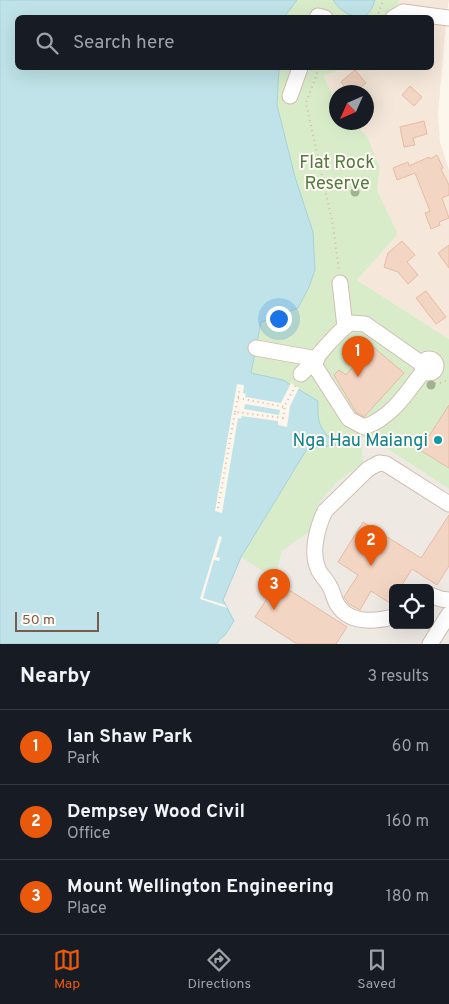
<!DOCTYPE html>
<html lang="en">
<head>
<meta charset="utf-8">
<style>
	body { margin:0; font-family:Overpass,sans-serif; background:#242831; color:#f1f3f6 }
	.controls { position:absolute; right:15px; bottom:15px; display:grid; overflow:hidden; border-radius:8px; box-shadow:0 5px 20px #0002 }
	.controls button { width:45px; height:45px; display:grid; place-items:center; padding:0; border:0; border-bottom:1px solid #363941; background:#171b24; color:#f1f3f6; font:25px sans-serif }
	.compass { position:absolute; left:329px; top:85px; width:45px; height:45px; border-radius:50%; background:#171b24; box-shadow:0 5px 20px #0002; rotate:225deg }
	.scale { position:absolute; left:15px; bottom:12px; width:84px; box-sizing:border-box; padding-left:5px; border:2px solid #7a5c4d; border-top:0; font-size:14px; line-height:18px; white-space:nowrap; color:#7a5c4d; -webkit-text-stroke:4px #fffaf3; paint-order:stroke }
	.you { position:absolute; left:278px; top:318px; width:18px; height:18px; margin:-12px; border:4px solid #fff; border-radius:50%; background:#1a73e8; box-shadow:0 0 0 8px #1a73e833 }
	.badge { display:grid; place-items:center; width:32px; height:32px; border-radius:50%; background:#ea580c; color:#fff; font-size:16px; font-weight:700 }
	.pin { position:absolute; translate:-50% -41px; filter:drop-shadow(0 1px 2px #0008) }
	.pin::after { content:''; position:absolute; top:26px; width:18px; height:15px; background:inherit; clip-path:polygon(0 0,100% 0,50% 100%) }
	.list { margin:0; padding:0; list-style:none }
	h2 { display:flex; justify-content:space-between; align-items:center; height:65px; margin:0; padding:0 20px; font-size:21px }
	h2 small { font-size:16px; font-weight:400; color:#9ea1a6 }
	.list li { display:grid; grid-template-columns:32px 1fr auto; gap:15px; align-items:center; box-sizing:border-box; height:75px; padding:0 20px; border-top:1px solid #363941 }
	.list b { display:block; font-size:19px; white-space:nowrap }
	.list p { margin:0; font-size:16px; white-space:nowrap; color:#9ea1a6 }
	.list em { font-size:16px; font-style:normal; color:#9ea1a6 }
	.icon { flex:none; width:28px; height:28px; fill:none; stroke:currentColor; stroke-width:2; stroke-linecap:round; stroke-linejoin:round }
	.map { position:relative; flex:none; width:449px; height:644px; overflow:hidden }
	.search { position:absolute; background:#171b24; box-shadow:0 5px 20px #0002; left:15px; right:15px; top:15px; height:55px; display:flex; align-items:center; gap:12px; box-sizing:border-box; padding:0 18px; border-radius:8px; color:#9ea1a6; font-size:19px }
	.sheet { height:290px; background:#171b24 }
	nav { display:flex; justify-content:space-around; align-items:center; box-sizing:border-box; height:70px; border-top:1px solid #363941; background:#171b24; font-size:14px; color:#9ea1a6 }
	nav a { display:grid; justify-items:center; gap:2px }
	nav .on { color:#ea580c }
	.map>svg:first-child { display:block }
</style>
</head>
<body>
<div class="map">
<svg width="449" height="644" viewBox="0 0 449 644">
	<rect width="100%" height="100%" fill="#fdf6ec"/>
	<!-- residential -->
	<g fill="#f5e8da">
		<polygon points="399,0 449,0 447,11 398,7"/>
		<polygon points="432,23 446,25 438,113 440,142 449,170 449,339 357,280 398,234 377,190 380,167 367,136 353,123 366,122 366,92 336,92 336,104 324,76 343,68 432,68"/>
	</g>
	<!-- industrial -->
	<path fill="#efe9e4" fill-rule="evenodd" d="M362,437L377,442L449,489V644H217L234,621L223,601L241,557L275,578L282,551L312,530L318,505L336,483L363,463ZM393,588H430V625H393Z"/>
	<!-- green -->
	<g fill="#d8ecc9">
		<polygon points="282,0 399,0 398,7 447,11 446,25 432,23 432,18 274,18 280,8"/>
		<polygon points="263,68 343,68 324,76 336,104 336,122 353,123 367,136 380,167 377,190 398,234 357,280 449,339 449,489 377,442 362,437 363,463 336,483 318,505 312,530 282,551 275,579 241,557 223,600 233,622 225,635 220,639 217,644 202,644 230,367"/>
	</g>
	<!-- water -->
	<g fill="#bfe3e8" stroke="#a5d3da">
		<path d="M0,0H297L284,17L18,18V68H279L277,105L295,177L313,232L315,270L309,287L298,308L261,322L251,373L283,380L318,401C317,425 320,428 336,445L307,449L241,557L223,600L234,621L225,635L220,639L217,644H0Z"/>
		<path d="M333,0H375L372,8L365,17C350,17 341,12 333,0Z"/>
	</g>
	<!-- pier -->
	<g fill="#fdf6ec" fill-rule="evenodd">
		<path d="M291,383L299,388L290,406L287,427L278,425V421L242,416L241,419L238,418L222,513L215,511L237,384L244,385L243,393L246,394L245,397L281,403ZM245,404L280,410L279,415L244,409Z"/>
		<polygon points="219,536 222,537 216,557 220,558 219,561 214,560 203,598 225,605 227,608 200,599"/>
	</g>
	<!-- building -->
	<g fill="#f3d5c3" stroke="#e6bba3">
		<polygon points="355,70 366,83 355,92 349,92 341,82"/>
		<polygon points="410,86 422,97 414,106 402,95"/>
		<polygon points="424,121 427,134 413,138 415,145 404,147 400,127"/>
		<polygon points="437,155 443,168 441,169 449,185 449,195 442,198 449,218 439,222 440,225 431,229 425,213 430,211 415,173 397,180 393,168 408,162 409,166 429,157 430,159"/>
		<polygon points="402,241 415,255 407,262 418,275 408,284 398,272 384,267 388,253"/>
		<polygon points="449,245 449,268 438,253"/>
		<polygon points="426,291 446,317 436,324 416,298"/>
		<polygon points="371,345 404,373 364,417 356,412 334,375 339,370 346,375"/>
		<polygon points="449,405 449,468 420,450"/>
		<polygon points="449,515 449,566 437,585 412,569 400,588 393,588 393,605 371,591 360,610 349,604 344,597 358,575 338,562 363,522 421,558"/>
		<polygon points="272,579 347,627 336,644 297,644 255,617 270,594 265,591"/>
	</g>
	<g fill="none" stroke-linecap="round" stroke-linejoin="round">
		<!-- minor casing -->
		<g stroke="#d1beb0" stroke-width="17">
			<g id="minor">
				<polyline points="317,18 318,16 325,18"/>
				<polyline points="393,18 403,12 449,18"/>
				<polyline points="290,96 300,68"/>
				<polyline points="340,283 345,327"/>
				<polyline points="256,348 317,359"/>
				<circle cx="429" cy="366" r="7"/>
				<path d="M313,363L349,419L364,427C391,418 407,393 424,370"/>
				<path d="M301,374C318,358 331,337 350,323L365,324L422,364"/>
				<polyline points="430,595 441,599 449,600"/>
				<path d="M393,617C373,622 349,624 337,604C334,599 333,592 330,587C327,581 322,576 319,571C310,553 317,528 325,511L368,469L379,463L386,464L449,504"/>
				<polyline points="430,644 449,614"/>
			</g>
		</g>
		<!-- path -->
		<g stroke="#d9b8a5" stroke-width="2" stroke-dasharray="1 4" stroke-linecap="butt">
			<polyline points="377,18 383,0"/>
			<polyline points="319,68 306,103 333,225 339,271"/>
			<polyline points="430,383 440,383 449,380"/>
			<polyline points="238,398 285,407"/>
			<polyline points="235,412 240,388"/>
			<polyline points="218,508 235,412 283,418 285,405 296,385"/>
		</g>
		<!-- minor -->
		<use href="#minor" stroke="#fff" stroke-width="15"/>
	</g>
	<!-- trees -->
	<g fill="#a0b28e">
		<circle cx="355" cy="192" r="4.5"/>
		<circle cx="431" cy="385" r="4.5"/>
	</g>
	<!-- markers -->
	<circle fill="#0f9aa8" stroke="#fffaf3" stroke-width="2" cx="438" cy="440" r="5"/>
	<g text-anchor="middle" stroke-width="4" stroke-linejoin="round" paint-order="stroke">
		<!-- park labels -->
		<g font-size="18" fill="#537a41" stroke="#fffaf3">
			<text x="337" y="168">Flat Rock<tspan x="337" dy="21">Reserve</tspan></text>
		</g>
		<!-- culture labels -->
		<g font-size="18" fill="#0d838f" stroke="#fffaf3" text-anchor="end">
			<text x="428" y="446">Nga Hau Maiangi</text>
		</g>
	</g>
</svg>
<div class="controls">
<button><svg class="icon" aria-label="locate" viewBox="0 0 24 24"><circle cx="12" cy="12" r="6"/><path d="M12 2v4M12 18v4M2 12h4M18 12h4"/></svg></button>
</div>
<svg class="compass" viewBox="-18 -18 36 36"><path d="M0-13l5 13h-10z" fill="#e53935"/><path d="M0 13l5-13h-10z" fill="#9ea1a6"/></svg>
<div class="scale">50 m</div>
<div class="you"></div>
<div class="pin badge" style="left:358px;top:377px">1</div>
<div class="pin badge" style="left:371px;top:566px">2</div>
<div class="pin badge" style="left:274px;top:610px">3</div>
<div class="search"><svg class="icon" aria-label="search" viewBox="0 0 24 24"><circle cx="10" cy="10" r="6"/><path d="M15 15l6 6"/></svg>Search here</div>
</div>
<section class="sheet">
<h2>Nearby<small>3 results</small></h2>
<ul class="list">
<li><span class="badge">1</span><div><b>Ian Shaw Park</b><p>Park</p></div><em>60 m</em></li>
<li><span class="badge">2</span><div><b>Dempsey Wood Civil</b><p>Office</p></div><em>160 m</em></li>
<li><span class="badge">3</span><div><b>Mount Wellington Engineering</b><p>Place</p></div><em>180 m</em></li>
</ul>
</section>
<nav>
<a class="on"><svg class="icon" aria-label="map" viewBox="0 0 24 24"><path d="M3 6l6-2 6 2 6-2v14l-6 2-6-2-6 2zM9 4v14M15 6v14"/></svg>Map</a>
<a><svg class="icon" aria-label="directions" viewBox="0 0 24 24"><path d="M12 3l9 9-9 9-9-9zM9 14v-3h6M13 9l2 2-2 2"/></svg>Directions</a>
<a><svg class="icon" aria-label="saved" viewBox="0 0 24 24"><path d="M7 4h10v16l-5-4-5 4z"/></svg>Saved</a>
</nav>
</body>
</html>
